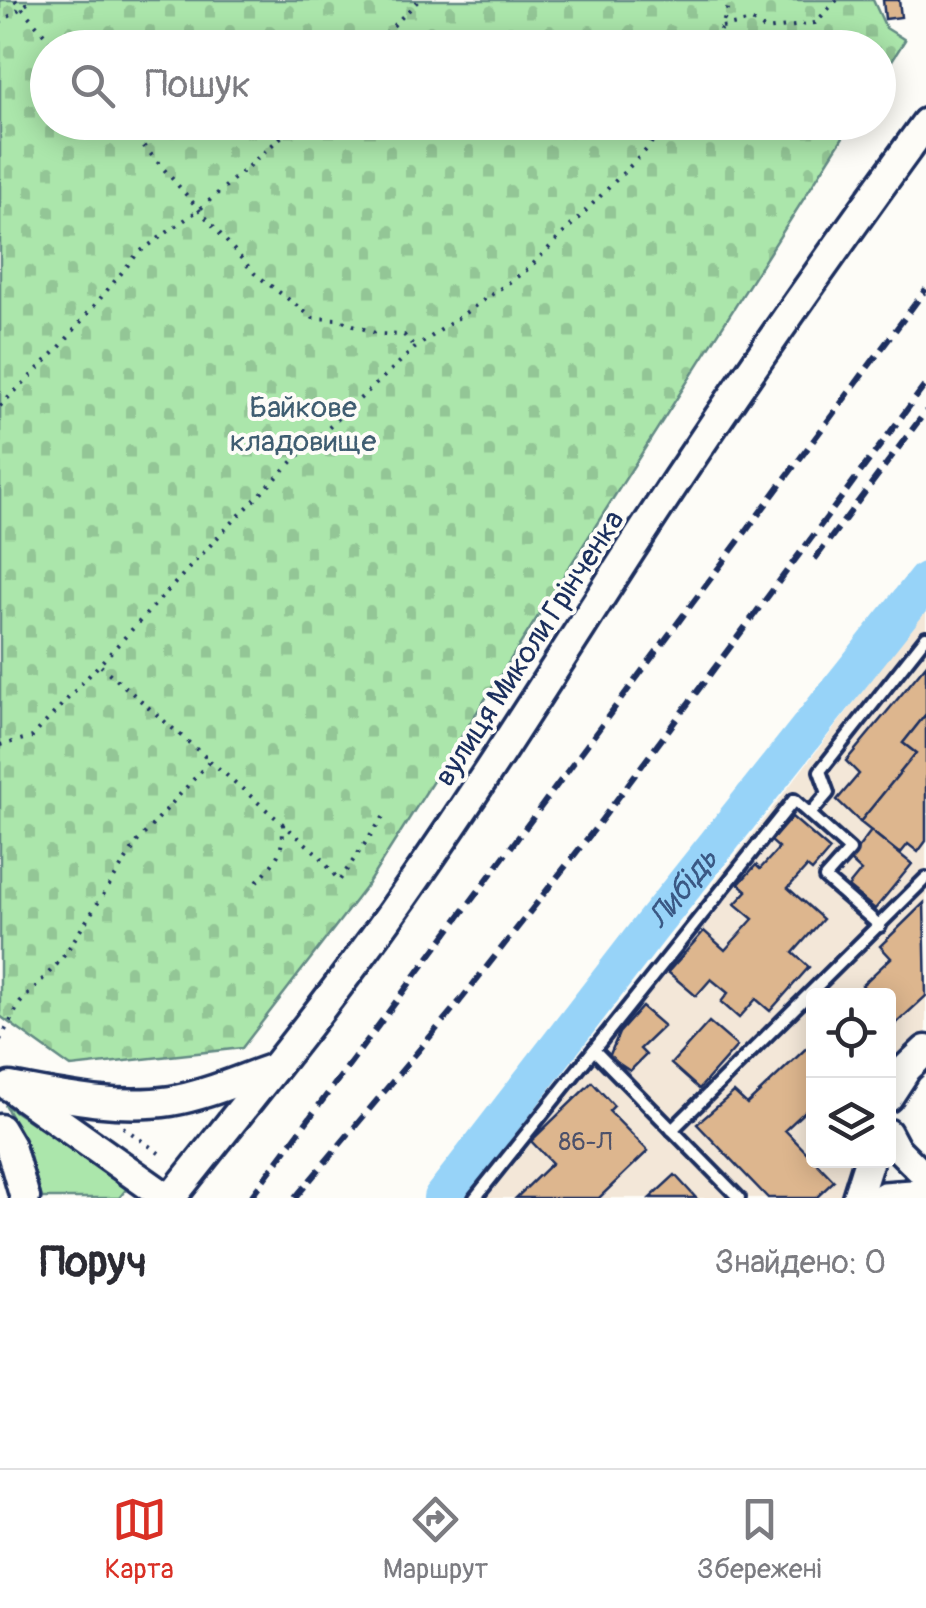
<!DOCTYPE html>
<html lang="uk">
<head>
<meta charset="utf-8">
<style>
	body { margin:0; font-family:Pangolin,sans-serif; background:#f2f2f3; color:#2b2b33 }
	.controls { position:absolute; right:30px; bottom:30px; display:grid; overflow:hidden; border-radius:10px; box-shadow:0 5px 25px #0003 }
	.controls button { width:90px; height:90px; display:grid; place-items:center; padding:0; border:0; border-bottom:2px solid #e1e1e2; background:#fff; color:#2b2b33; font:50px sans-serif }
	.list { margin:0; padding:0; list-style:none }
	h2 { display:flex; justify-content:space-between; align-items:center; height:130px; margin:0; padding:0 40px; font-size:42px }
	h2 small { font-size:32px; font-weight:400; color:#7c7c81 }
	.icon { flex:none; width:55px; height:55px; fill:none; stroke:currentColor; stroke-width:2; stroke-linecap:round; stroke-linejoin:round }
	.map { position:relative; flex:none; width:926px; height:1198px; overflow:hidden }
	.search { position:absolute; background:#fff; box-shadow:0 5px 25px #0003; left:30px; right:30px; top:30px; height:110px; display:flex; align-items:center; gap:25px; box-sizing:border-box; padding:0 35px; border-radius:55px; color:#7c7c81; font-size:38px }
	.sheet { height:270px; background:#fff }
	nav { display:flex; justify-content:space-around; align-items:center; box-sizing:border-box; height:140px; border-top:2px solid #e1e1e2; background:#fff; font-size:28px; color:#7c7c81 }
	nav a { display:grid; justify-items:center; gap:5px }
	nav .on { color:#d93025 }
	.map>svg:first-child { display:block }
</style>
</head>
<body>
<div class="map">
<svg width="926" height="1198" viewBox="0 0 926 1198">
	<defs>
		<pattern id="cemetery-stones" width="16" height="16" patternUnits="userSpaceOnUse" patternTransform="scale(2.5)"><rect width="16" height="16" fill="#abe6ab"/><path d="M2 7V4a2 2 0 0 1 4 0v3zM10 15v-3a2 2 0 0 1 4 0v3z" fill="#93c696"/></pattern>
	</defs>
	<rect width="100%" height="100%" fill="#fdfcf7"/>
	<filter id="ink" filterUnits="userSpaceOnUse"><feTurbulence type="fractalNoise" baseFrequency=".01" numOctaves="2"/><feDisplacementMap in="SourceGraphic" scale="20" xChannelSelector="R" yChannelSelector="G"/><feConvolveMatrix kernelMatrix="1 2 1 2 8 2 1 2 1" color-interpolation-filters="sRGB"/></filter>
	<g filter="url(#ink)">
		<!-- built -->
		<polygon fill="#f3e7d8" points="926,609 926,1050 889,1097 888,996 814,996 814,1160 869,1161 857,1198 466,1198 632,990"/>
		<!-- grass -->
		<polygon fill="#abe6ab" stroke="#638a84" stroke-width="2.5" points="5,1105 128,1187 119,1198 42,1198 25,1143"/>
		<!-- cemetery -->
		<polygon fill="url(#cemetery-stones)" stroke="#638a84" stroke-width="2.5" points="0,0 873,0 886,28 905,40 879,81 878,48 48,48 48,122 852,123 365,888 242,1048 71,1067 0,1016"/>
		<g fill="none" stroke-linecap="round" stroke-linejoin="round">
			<!-- river -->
			<path stroke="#97d3f8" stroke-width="38" id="s1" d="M442,1198L651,927L926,581"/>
		</g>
		<!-- building -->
		<g fill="#ddb68e" stroke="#1b2f5e" stroke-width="2.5">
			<polygon points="883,0 899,0 901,17 885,19"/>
			<polygon points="926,665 926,714 903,743 916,753 860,822 837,800 859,774 846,761"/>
			<polygon points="926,714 926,841 918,852 908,844 900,854 860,822 916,753 903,743"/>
			<polygon points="792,817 830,850 812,871 807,867 788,888 823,919 793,953 809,967 770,1011 756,999 739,1018 721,1002 728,993 711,979 696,996 668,972 704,931 725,950 753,919 735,904 747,891 739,884 756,865 760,869 779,848 771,841"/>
			<polygon points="871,831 912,864 875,909 848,887 861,871 849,860"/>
			<polygon points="924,903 926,996 888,1031 888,996 862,996 867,991 862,985 891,958 880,946"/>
			<polygon points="642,1007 664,1026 640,1049 646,1055 630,1071 609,1057 619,1033"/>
			<polygon points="709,1022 737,1046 699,1089 671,1064"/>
			<polygon points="814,1041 814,1103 785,1130 834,1181 816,1198 768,1198 697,1124 734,1092 747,1104"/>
			<polygon points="592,1082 614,1106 609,1111 648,1151 599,1198 516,1198 552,1163 531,1141"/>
			<polygon points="675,1175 696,1198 650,1198"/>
		</g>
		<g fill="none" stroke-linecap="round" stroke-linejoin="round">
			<!-- service casing -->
			<g stroke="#1b2f5e" stroke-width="18">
				<g id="service">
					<polyline points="810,814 828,793 820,771 926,637"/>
					<polyline points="594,1050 739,1198"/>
					<polyline points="672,1130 926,878"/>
					<polyline points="475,1198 794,800 850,850 825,878 880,926"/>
				</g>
			</g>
			<!-- tertiary casing -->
			<g stroke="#1b2f5e" stroke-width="32">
				<g id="tertiary">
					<polyline points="888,1132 896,1147 926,1177"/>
					<polyline points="880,1198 884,1195 926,1192"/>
				</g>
			</g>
			<!-- secondary casing -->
			<g stroke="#1b2f5e" stroke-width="35">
				<g id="secondary">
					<path d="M10,1087C62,1097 118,1109 171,1101C206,1095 241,1079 274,1068"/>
					<polyline points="17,1092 167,1198"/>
					<polyline points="888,1097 907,1068 926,1050"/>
					<polyline points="0,1129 10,1146 25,1198"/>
					<path d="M171,1198C246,1103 323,1010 393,911C476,794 552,672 630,551C724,406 824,263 926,123"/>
					<polyline points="857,1198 869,1160"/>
				</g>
			</g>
			<!-- path -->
			<g stroke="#1b2f5e" stroke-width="4" stroke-dasharray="2.5 8" stroke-linecap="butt">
				<polyline points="15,0 56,48"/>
				<polyline points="0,23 32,0"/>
				<polyline points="722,27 752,21 766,30 815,23 837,0"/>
				<polyline points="371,48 419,0"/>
				<polyline points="708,48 722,27 730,0"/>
				<polyline points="123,122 254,273 313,318 337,319 378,334 404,335 415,348"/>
				<polyline points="0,406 59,348 138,253 200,209 298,122"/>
				<polyline points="0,745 32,737 217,538 299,455 415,348 528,269 649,147 663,122"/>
				<polyline points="210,761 320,856 339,881 384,816"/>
				<path d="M257,881C277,861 284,851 283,822"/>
				<polyline points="0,1040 20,1003 61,960 138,841 210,761 101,666"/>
				<polyline points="123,1127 163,1156"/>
			</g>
			<!-- service -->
			<use href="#service" stroke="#fdfcf7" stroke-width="10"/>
			<!-- tertiary -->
			<use href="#tertiary" stroke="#fdfcf7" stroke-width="25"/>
			<!-- secondary -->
			<use href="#secondary" stroke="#fdfcf7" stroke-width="28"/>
			<!-- rail -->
			<g stroke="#1b2f5e" stroke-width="6" stroke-dasharray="15 8" stroke-linecap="butt">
				<polyline points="815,559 926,411"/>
				<polyline points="250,1198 926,289"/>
				<polyline points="295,1198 460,1001 594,830 926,384"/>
			</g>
		</g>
	</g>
	<g text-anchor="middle" stroke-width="8" stroke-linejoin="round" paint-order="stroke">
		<!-- number labels -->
		<g font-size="25" fill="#4c516a">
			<text x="585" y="1150">86-Л</text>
		</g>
		<!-- park labels -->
		<g font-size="30" fill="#3f5d71" stroke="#fdfcf7">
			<text x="303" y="417">Байкове<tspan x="303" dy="34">кладовище</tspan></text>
		</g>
		<!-- street labels -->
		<g font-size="30" fill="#1b2f5e" stroke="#fdfcf7">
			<text transform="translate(529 648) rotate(-57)" y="10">вулиця Миколи Грінченка</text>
		</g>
		<!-- water labels -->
		<g font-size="32" font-style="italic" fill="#3a5884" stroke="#fdfcf7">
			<text dy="11" stroke="none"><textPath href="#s1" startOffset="392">Либідь</textPath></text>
		</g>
	</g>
</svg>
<div class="controls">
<button><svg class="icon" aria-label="locate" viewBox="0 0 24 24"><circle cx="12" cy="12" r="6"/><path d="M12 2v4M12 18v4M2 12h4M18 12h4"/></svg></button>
<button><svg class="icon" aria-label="layers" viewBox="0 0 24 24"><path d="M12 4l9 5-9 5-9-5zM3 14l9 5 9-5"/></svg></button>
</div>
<div class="search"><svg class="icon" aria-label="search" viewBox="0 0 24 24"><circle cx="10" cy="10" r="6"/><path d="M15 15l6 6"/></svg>Пошук</div>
</div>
<section class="sheet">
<h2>Поруч<small>Знайдено: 0</small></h2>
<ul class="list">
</ul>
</section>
<nav>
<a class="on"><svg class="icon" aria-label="map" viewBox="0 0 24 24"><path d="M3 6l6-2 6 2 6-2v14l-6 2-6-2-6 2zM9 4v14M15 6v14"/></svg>Карта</a>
<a><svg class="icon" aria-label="directions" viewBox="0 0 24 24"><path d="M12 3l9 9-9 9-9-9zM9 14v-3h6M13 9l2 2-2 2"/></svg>Маршрут</a>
<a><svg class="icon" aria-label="saved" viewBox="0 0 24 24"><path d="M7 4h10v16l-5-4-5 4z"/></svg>Збережені</a>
</nav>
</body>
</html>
